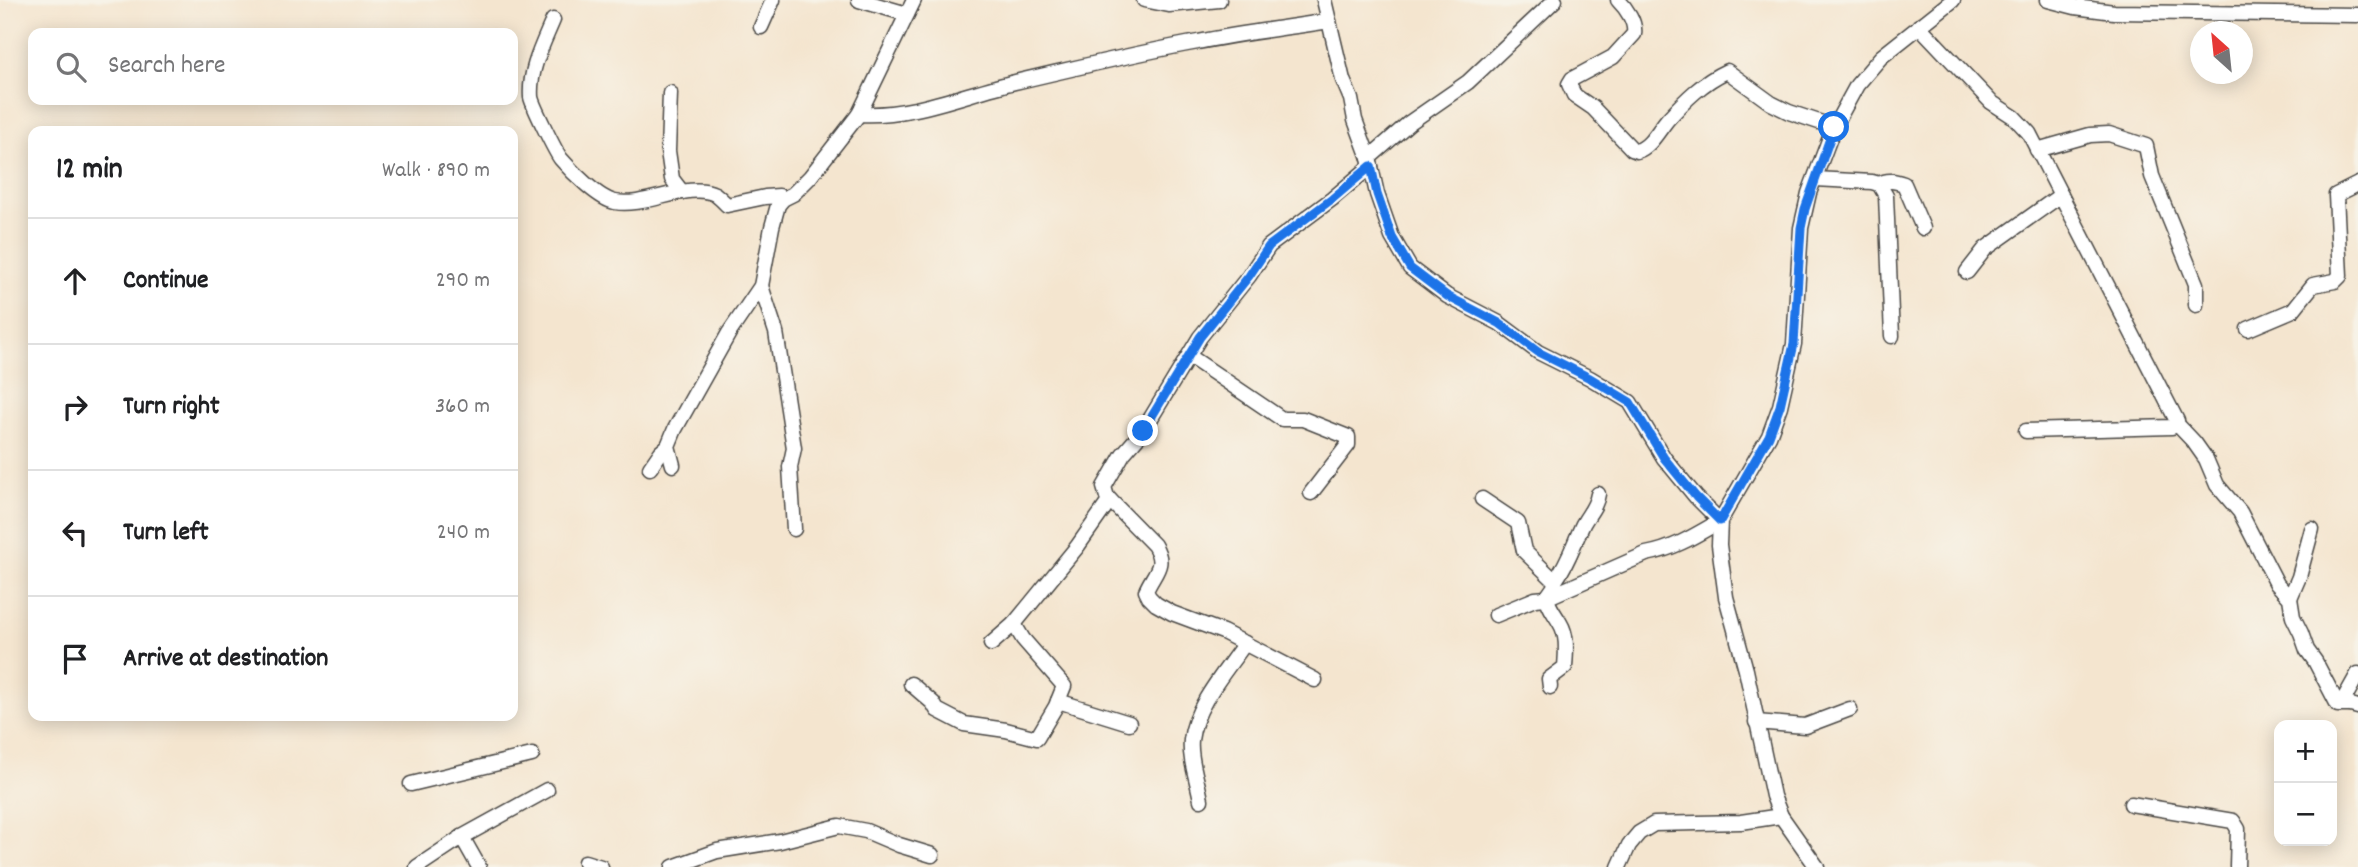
<!DOCTYPE html>
<html lang="en">
<head>
<meta charset="utf-8">
<style>
	body { margin:0; font-family:Dekko,sans-serif; background:#f2f2f2; color:#202124 }
	.controls { position:absolute; right:21px; bottom:21px; display:grid; overflow:hidden; border-radius:14px; box-shadow:0 4px 18px #0003 }
	.controls button { width:63px; height:63px; display:grid; place-items:center; padding:0; border:0; border-bottom:2px solid #e0e0e0; background:#fff; color:#202124; font:35px sans-serif }
	.compass { position:absolute; left:2190px; top:21px; width:63px; height:63px; border-radius:50%; background:#fff; box-shadow:0 4px 18px #0003; rotate:333deg }
	.stop { position:absolute; width:21px; height:21px; margin:-16px; border:5px solid #1a73e8; border-radius:50%; background:#fff }
	.stop.end { background:#1a73e8; border-color:#fff; box-shadow:0 2px 7px #0008 }
	.list { margin:0; padding:0; list-style:none }
	h2 { display:flex; justify-content:space-between; align-items:center; height:91px; margin:0; padding:0 28px; font-size:30px }
	h2 small { font-size:23px; font-weight:400; color:#757577 }
	.list li { display:grid; grid-template-columns:46px 1fr auto; gap:21px; align-items:center; box-sizing:border-box; height:126px; padding:0 28px; border-top:2px solid #e0e0e0 }
	.list b { display:block; font-size:26px; white-space:nowrap }
	.list em { font-size:23px; font-style:normal; color:#757577 }
	.icon { flex:none; width:38px; height:38px; fill:none; stroke:currentColor; stroke-width:2; stroke-linecap:round; stroke-linejoin:round }
	.map { position:relative; flex:none; width:2358px; height:867px; overflow:hidden }
	.search { position:absolute; background:#fff; box-shadow:0 4px 18px #0003; left:28px; top:28px; width:490px; height:77px; display:flex; align-items:center; gap:18px; box-sizing:border-box; padding:0 24px; border-radius:14px; color:#757577; font-size:26px }
	.panel { position:absolute; background:#fff; box-shadow:0 4px 18px #0003; left:28px; top:126px; width:490px; height:595px; border-radius:14px }
	.map>svg:first-child { display:block }
</style>
</head>
<body>
<div class="map">
<svg width="2358" height="867" viewBox="0 0 2358 867">
	<rect width="100%" height="100%" fill="#f7f3e8"/>
	<filter id="ink" filterUnits="userSpaceOnUse"><feTurbulence type="fractalNoise" baseFrequency=".0143" numOctaves="2"/><feDisplacementMap in="SourceGraphic" scale="14" xChannelSelector="R" yChannelSelector="G"/><feConvolveMatrix kernelMatrix="1 2 1 2 8 2 1 2 1" color-interpolation-filters="sRGB"/></filter>
	<filter id="wash" filterUnits="userSpaceOnUse"><feTurbulence type="fractalNoise" baseFrequency=".00686" numOctaves="4" result="noise"/><feDisplacementMap in="SourceGraphic" scale="28" xChannelSelector="R" yChannelSelector="G"/><feGaussianBlur stdDeviation="1.57" result="paint"/><feColorMatrix in="noise" values="0 0 0 0 0 0 0 0 0 0 0 0 0 0 0 0 0 1.4 0 .05"/><feComposite in="paint" operator="in"/></filter>
	<g filter="url(#wash)">
		<rect width="100%" height="100%" fill="#f4e5cf"/>
	</g>
	<g filter="url(#ink)">
		<g fill="none" stroke-linecap="round" stroke-linejoin="round">
			<!-- minor casing -->
			<g stroke="#494744" stroke-width="17">
				<g id="minor">
					<polyline points="859,0 907,14"/>
					<polyline points="1144,0 1169,5 1219,0"/>
					<path d="M1324,0L1343,80L1351,99L1355,120L1369,158L1377,194L1392,237L1410,268L1447,296L1499,323L1538,352L1590,378L1630,402L1664,458L1696,497L1720,521C1696,535 1674,549 1646,554L1546,598L1535,599L1496,615"/>
					<path d="M1618,0C1626,8 1636,22 1634,34L1613,57L1572,79L1569,84L1574,95L1593,108L1632,149L1637,151C1650,147 1658,131 1667,120C1685,100 1703,82 1727,71L1771,103L1789,112L1834,127"/>
					<polyline points="2048,0 2075,7 2114,12 2358,15"/>
					<path d="M553,20C543,44 529,70 531,97C532,104 556,153 561,159C572,172 599,199 615,202C645,208 689,181 715,194C719,197 724,202 727,205L765,197L779,196L783,199"/>
					<polyline points="1919,26 1991,102 2014,117 2029,133 2177,421 2172,427 2026,431"/>
					<polyline points="761,27 773,0"/>
					<polyline points="670,93 668,151 672,179 682,192"/>
					<path d="M859,114C914,117 963,94 1015,82C1076,68 1136,53 1198,42C1241,33 1285,28 1329,21"/>
					<polyline points="2037,150 2090,135 2109,134 2146,146 2152,176 2196,284 2196,305"/>
					<polyline points="1369,158 1409,123 1468,82 1555,0"/>
					<polyline points="1815,179 1872,182 1879,184 1886,196 1892,336"/>
					<path d="M1879,184C1888,179 1895,181 1904,184L1923,228"/>
					<polyline points="1967,272 1985,249 2061,195"/>
					<polyline points="761,286 776,332 794,448 790,467 794,529"/>
					<polyline points="2248,329 2293,310 2313,285 2335,281 2340,276 2336,195 2358,184"/>
					<polyline points="1189,356 1282,419 1303,419 1348,437 1348,445 1311,493"/>
					<polyline points="2176,423 2194,442 2206,459 2217,485 2240,512 2277,584 2290,598 2293,617 2301,633 2307,650 2315,661 2338,705 2348,705"/>
					<polyline points="673,465 668,446 675,429 729,333 761,286 772,227 778,205 783,199 793,194 810,177 859,114 914,0"/>
					<polyline points="650,468 661,452 668,446"/>
					<polyline points="1482,499 1518,523 1524,551 1555,581 1554,587 1547,597"/>
					<path d="M1555,581C1569,561 1573,545 1583,524C1589,513 1596,507 1598,494"/>
					<path d="M1547,598C1549,608 1555,614 1560,623C1568,636 1566,652 1565,667L1549,679L1550,687"/>
					<polyline points="2290,598 2299,577 2312,529"/>
					<polyline points="1014,624 1077,547 1110,500"/>
					<polyline points="2358,674 2344,699 2347,704 2358,707"/>
					<path d="M1315,680L1223,632L1172,613L1156,604L1149,597L1146,591C1154,572 1167,566 1154,545L1107,497L1104,487L1123,454L1143,431L1200,337L1249,276L1269,246L1332,199L1371,166"/>
					<polyline points="911,684 933,703 937,710 964,724 1006,730 1037,738 1056,706 1064,686 1023,639 1014,624 991,644"/>
					<polyline points="1058,701 1129,723"/>
					<polyline points="1756,722 1805,726 1850,709"/>
					<polyline points="411,784 532,755"/>
					<path d="M1201,800C1198,782 1189,759 1191,740C1195,705 1226,671 1245,643"/>
					<polyline points="2131,804 2233,821 2238,829 2237,867"/>
					<polyline points="462,837 479,867"/>
					<polyline points="585,862 601,867"/>
					<polyline points="417,867 462,837 547,790"/>
					<polyline points="673,867 717,851 780,841 839,826 866,831 899,845 932,855"/>
					<polyline points="1619,867 1629,845 1639,833 1654,824 1741,822 1781,816"/>
					<polyline points="1817,867 1781,816 1773,796 1746,670 1726,597 1719,545 1720,521 1769,436 1780,406 1794,344 1801,228 1809,193 1834,127 1857,85 1881,57 1953,0"/>
				</g>
			</g>
			<!-- minor -->
			<use href="#minor" stroke="#fff" stroke-width="14"/>
		</g>
	</g>
	<g fill="none" stroke-linecap="round" stroke-linejoin="round" filter="url(#ink)">
		<!-- route -->
		<polyline stroke="#1a73e8" stroke-width="9" points="1143,431 1200,337 1249,276 1269,246 1332,199 1371,166 1377,194 1392,237 1410,268 1447,296 1499,323 1538,352 1590,378 1630,402 1664,458 1696,497 1720,521 1769,436 1780,406 1794,344 1801,228 1805,209 1834,127"/>
	</g>
</svg>
<div class="controls">
<button>+</button>
<button>−</button>
</div>
<svg class="compass" viewBox="-18 -18 36 36"><path d="M0-13l5 13h-10z" fill="#e53935"/><path d="M0 13l5-13h-10z" fill="#757577"/></svg>
<div class="stop" style="left:1834px;top:127px"></div>
<div class="stop end" style="left:1143px;top:431px"></div>
<div class="search"><svg class="icon" aria-label="search" viewBox="0 0 24 24"><circle cx="10" cy="10" r="6"/><path d="M15 15l6 6"/></svg>Search here</div>
<section class="panel">
<h2>12 min<small>Walk · 890 m</small></h2>
<ul class="list">
<li><svg class="icon" aria-label="ahead" viewBox="0 0 24 24"><path d="M12 20V5M6 11l6-6 6 6"/></svg><div><b>Continue</b></div><em>290 m</em></li>
<li><svg class="icon" aria-label="right" viewBox="0 0 24 24"><path d="M7 20v-9h11M14 6l5 5-5 5"/></svg><div><b>Turn right</b></div><em>360 m</em></li>
<li><svg class="icon" aria-label="left" viewBox="0 0 24 24"><path d="M17 20v-9H6M10 6l-5 5 5 5"/></svg><div><b>Turn left</b></div><em>240 m</em></li>
<li><svg class="icon" aria-label="arrive" viewBox="0 0 24 24"><path d="M6 21V4h12l-3 4 3 4H6"/></svg><div><b>Arrive at destination</b></div></li>
</ul>
</section>
</div>
</body>
</html>
